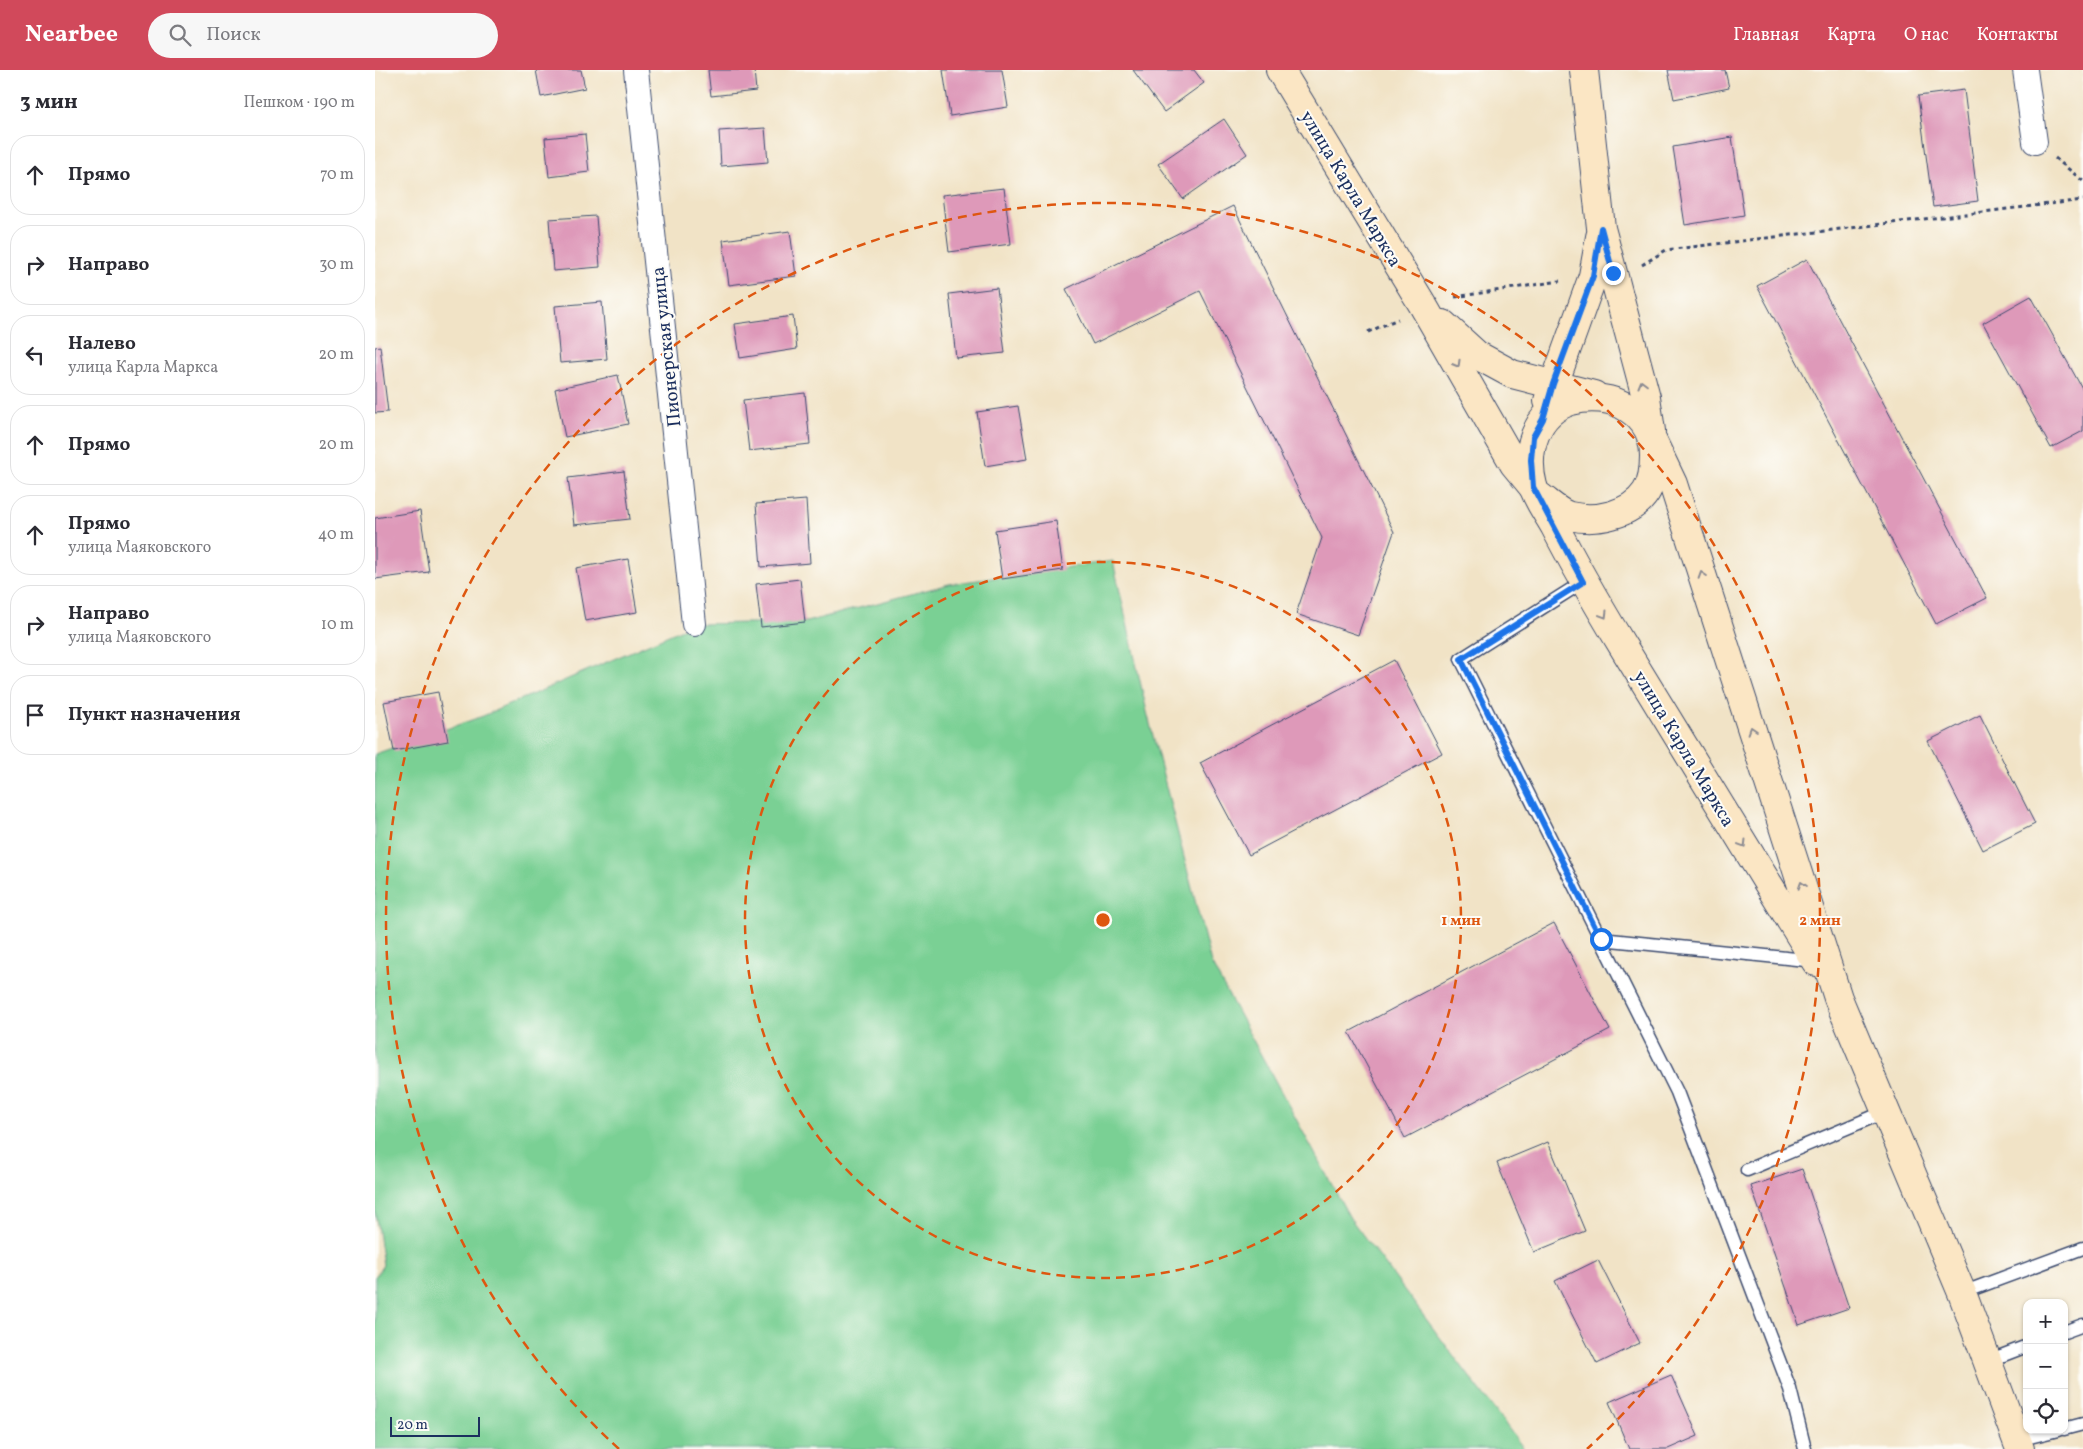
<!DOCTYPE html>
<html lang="ru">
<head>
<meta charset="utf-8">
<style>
	body { margin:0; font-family:Vollkorn,serif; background:#f7f7f7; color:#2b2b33 }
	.controls { position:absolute; right:15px; bottom:15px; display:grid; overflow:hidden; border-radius:10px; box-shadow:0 1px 4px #0004 }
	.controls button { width:45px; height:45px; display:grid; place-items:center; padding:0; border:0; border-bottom:1px solid #e1e1e2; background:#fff; color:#2b2b33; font:25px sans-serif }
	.scale { position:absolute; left:15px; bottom:12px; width:90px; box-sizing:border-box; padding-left:5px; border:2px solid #1b2f5e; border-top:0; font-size:14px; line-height:18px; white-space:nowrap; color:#1b2f5e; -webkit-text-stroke:4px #fdfcf7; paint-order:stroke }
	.stop { position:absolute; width:15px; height:15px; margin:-11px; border:4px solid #1a73e8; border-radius:50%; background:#fff }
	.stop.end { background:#1a73e8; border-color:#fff; box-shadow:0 1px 5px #0008 }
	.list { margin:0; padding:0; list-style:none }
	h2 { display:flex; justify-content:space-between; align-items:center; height:65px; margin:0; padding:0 20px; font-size:21px }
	h2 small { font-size:16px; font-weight:400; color:#7c7c81 }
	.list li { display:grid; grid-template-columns:32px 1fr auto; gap:15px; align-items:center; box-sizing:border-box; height:80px; margin:0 10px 10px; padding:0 10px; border:1px solid #e1e1e2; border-radius:20px }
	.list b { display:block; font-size:19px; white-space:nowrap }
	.list p { margin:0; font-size:16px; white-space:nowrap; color:#7c7c81 }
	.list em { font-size:16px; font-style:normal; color:#7c7c81 }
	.icon { flex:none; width:28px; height:28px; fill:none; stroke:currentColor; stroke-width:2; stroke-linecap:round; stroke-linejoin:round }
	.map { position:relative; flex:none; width:1708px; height:1379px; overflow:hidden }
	header { display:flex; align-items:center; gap:30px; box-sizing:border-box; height:70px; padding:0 25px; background:#d1495b; color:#fff }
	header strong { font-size:24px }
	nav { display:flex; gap:28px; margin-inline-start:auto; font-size:18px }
	.search { width:350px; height:45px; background:#f7f7f7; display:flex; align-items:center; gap:12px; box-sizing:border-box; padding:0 18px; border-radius:28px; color:#7c7c81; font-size:19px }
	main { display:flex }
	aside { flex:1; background:#fff }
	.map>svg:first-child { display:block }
</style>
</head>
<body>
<header>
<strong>Nearbee</strong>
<div class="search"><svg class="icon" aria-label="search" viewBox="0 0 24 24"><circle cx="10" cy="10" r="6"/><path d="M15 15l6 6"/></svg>Поиск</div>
<nav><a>Главная</a><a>Карта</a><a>О нас</a><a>Контакты</a></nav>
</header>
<main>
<aside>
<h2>3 мин<small>Пешком · 190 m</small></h2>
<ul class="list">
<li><svg class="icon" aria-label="ahead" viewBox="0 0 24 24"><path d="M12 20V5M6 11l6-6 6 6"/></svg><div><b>Прямо</b></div><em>70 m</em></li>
<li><svg class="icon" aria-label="right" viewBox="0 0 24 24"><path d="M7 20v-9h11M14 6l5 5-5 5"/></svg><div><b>Направо</b></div><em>30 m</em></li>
<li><svg class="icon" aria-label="left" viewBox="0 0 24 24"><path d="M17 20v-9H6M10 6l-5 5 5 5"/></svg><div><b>Налево</b><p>улица Карла Маркса</p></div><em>20 m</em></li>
<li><svg class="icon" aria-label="ahead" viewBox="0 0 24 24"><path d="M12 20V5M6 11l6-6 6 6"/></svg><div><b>Прямо</b></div><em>20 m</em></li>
<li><svg class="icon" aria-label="ahead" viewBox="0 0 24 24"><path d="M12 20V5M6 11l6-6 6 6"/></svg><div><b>Прямо</b><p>улица Маяковского</p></div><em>40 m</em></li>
<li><svg class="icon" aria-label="right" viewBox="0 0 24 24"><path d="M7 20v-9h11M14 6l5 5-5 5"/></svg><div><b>Направо</b><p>улица Маяковского</p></div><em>10 m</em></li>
<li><svg class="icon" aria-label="arrive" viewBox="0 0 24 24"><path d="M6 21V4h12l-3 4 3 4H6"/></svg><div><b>Пункт назначения</b></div></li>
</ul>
</aside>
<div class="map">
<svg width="1708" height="1379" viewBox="0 0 1708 1379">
	<rect width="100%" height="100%" fill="#fdfcf7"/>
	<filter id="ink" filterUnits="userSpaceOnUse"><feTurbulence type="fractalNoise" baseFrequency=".02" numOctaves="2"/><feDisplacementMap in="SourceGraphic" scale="10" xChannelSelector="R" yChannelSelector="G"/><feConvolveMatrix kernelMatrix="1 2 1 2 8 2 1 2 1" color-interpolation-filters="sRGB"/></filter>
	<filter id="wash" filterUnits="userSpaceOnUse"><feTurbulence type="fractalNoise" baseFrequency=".0096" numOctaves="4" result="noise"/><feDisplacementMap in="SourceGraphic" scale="20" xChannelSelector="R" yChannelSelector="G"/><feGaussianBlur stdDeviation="1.12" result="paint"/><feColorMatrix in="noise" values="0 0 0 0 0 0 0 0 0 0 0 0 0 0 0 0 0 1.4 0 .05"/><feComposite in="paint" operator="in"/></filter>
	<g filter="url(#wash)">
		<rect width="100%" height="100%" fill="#f1e3c6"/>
		<!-- green -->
		<polygon fill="#7ad094" stroke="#4a8079" points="738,491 772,642 836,893 975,1148 1149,1379 0,1379 0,1207 8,1195 0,1141 0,684 108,646 319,554 431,552 574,514"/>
		<g id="blocks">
			<!-- building -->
			<g fill="#de99b9">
				<polygon points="161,0 206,0 210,18 166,27"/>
				<polygon points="333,0 379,0 381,21 336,26"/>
				<polygon points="568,0 627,0 633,37 575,46"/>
				<polygon points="758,0 819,0 829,13 789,42"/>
				<polygon points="1293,0 1350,0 1354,18 1299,29"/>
				<polygon points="1589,20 1603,131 1558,137 1543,26"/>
				<polygon points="849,49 872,84 808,129 783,94"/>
				<polygon points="390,58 393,92 346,96 344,61"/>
				<polygon points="210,64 214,102 174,107 170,68"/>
				<polygon points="1357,67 1369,145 1310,155 1298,77"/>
				<polygon points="629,118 636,174 574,182 567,125"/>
				<polygon points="858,136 1019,462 983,565 921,544 947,468 825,221 718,274 691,219"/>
				<polygon points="221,146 225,197 178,201 174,149"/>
				<polygon points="415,161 421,206 354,215 348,170"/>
				<polygon points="1432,189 1612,528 1561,554 1382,216"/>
				<polygon points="622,218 630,283 581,288 574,224"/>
				<polygon points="1656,226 1708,320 1708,361 1676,378 1608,253"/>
				<polygon points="227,232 232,289 185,293 180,236"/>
				<polygon points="418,246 422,279 365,288 360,254"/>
				<polygon points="5,276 13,342 0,343 0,277"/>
				<polygon points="243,305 253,354 190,367 180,319"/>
				<polygon points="430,323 435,374 374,381 368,330"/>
				<polygon points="643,336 652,389 610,396 602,342"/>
				<polygon points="249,401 255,449 199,455 193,408"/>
				<polygon points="431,430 435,493 386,497 381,434"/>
				<polygon points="45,441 54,502 0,509 0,448"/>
				<polygon points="681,451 688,500 627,509 620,460"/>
				<polygon points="253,489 262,542 210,551 201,498"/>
				<polygon points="425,509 430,552 386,557 381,514"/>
				<polygon points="1019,590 1067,683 874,785 825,693"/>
				<polygon points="63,622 73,671 19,681 9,632"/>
				<polygon points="1605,645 1660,754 1608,780 1553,671"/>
				<polygon points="1179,853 1235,960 1030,1068 974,962"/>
				<polygon points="1173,1072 1210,1161 1159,1182 1122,1093"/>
				<polygon points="1427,1099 1474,1238 1424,1255 1376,1116"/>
				<polygon points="1223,1190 1265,1273 1222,1294 1180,1211"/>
				<polygon points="1296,1305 1323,1366 1293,1379 1254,1379 1234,1332"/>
			</g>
		</g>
	</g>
	<g filter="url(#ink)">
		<use href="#blocks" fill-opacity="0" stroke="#3b4a6e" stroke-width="1"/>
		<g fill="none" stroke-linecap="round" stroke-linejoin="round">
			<!-- lane casing -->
			<g stroke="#3b4a6e" stroke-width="15">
				<g id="lane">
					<polyline points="1208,512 1086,589 1302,1022 1415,1319 1430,1379"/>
					<polyline points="1226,869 1440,891"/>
					<polyline points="1372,1100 1512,1041"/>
					<polyline points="1587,1223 1708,1178"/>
					<polyline points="1689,1262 1708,1255"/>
					<polyline points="1613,1291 1652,1276"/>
					<polyline points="1689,1359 1708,1354"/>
					<polyline points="1642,1370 1683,1360"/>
				</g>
			</g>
			<!-- street casing -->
			<g stroke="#3b4a6e" stroke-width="26">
				<g id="street">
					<polyline points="261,0 319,554"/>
					<polyline points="1650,0 1660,72"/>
				</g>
			</g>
			<!-- secondary casing -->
			<g stroke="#3b4a6e" stroke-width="30">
				<g id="secondary">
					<polyline points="905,0 1049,237 1139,394 1158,417"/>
					<polyline points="1209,0 1226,158 1271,327 1276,361"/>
					<polyline points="1068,254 1102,285 1137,304 1219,325"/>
					<polyline points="1173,331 1218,206 1225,167"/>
					<polyline points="1279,374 1298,414 1463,928 1587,1223 1645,1379"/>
					<path d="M1164,426C1173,432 1185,444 1195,446C1221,452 1256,445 1271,422C1278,411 1279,398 1279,386C1279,366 1271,350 1254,339C1238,327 1214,326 1196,331C1160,342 1149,382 1158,416C1162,430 1173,444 1180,457C1201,498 1224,537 1247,575C1312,681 1376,786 1441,892"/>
				</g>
			</g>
			<!-- path -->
			<g stroke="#3b4a6e" stroke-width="3" stroke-dasharray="4 4" stroke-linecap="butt">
				<polyline points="1680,88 1708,111"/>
				<polyline points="1267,195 1291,180 1708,130"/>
				<polyline points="1080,227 1185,211"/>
				<polyline points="993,262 1023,249"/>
			</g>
			<!-- lane -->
			<use href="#lane" stroke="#fff" stroke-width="12"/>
			<!-- street -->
			<use href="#street" stroke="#fff" stroke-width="24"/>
			<!-- secondary -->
			<use href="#secondary" stroke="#fbe6c4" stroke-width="28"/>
		</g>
		<!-- one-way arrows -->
		<defs><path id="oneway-chevron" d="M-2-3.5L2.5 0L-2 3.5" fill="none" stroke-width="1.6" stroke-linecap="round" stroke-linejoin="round" transform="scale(1.25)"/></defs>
		<g stroke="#8b8a91">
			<use href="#oneway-chevron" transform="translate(1082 294) rotate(60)"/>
			<use href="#oneway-chevron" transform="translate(1267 314) rotate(-105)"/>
			<use href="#oneway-chevron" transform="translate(1327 505) rotate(-108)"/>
			<use href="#oneway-chevron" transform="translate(1229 545) rotate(59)"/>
			<use href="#oneway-chevron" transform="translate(1377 660) rotate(-108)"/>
			<use href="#oneway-chevron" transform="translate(1368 774) rotate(59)"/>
			<use href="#oneway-chevron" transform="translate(1427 815) rotate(-108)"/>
		</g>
	</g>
	<g fill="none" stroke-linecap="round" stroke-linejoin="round" filter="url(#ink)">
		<!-- route -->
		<polyline stroke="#1a73e8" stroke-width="6" points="1226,869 1086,589 1208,512 1158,417 1156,390 1158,367 1168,349 1178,314 1218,206 1226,158 1238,203"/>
	</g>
	<!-- distance rings -->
	<g fill="none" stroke="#de5710" stroke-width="2.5" stroke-dasharray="9 6">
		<circle cx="728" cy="850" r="358"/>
		<path d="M244 1379A717 717 0 1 1 1212 1379"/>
	</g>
	<g text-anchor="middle" stroke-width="4" stroke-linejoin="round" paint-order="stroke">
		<!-- street labels -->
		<g font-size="19" fill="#1b2f5e" stroke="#fdfcf7">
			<text transform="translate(977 118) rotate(59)" y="7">улица Карла Маркса</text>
			<text transform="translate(290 277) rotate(-96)" y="7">Пионерская улица</text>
			<text transform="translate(1310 678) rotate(59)" y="7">улица Карла Маркса</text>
		</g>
	</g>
	<circle cx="728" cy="850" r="8" fill="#de5710" stroke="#fdfcf7" stroke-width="2.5"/>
	<g font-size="15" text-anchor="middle" font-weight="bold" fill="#de5710" stroke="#fdfcf7" stroke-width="4" stroke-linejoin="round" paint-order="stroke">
		<text x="1086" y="855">1 мин</text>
		<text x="1445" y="855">2 мин</text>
	</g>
</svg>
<div class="controls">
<button>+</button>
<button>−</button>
<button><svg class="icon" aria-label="locate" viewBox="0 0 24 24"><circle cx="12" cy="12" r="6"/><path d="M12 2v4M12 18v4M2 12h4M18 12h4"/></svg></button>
</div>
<div class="scale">20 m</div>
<div class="stop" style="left:1226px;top:869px"></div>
<div class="stop end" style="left:1238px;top:203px"></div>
</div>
</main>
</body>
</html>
